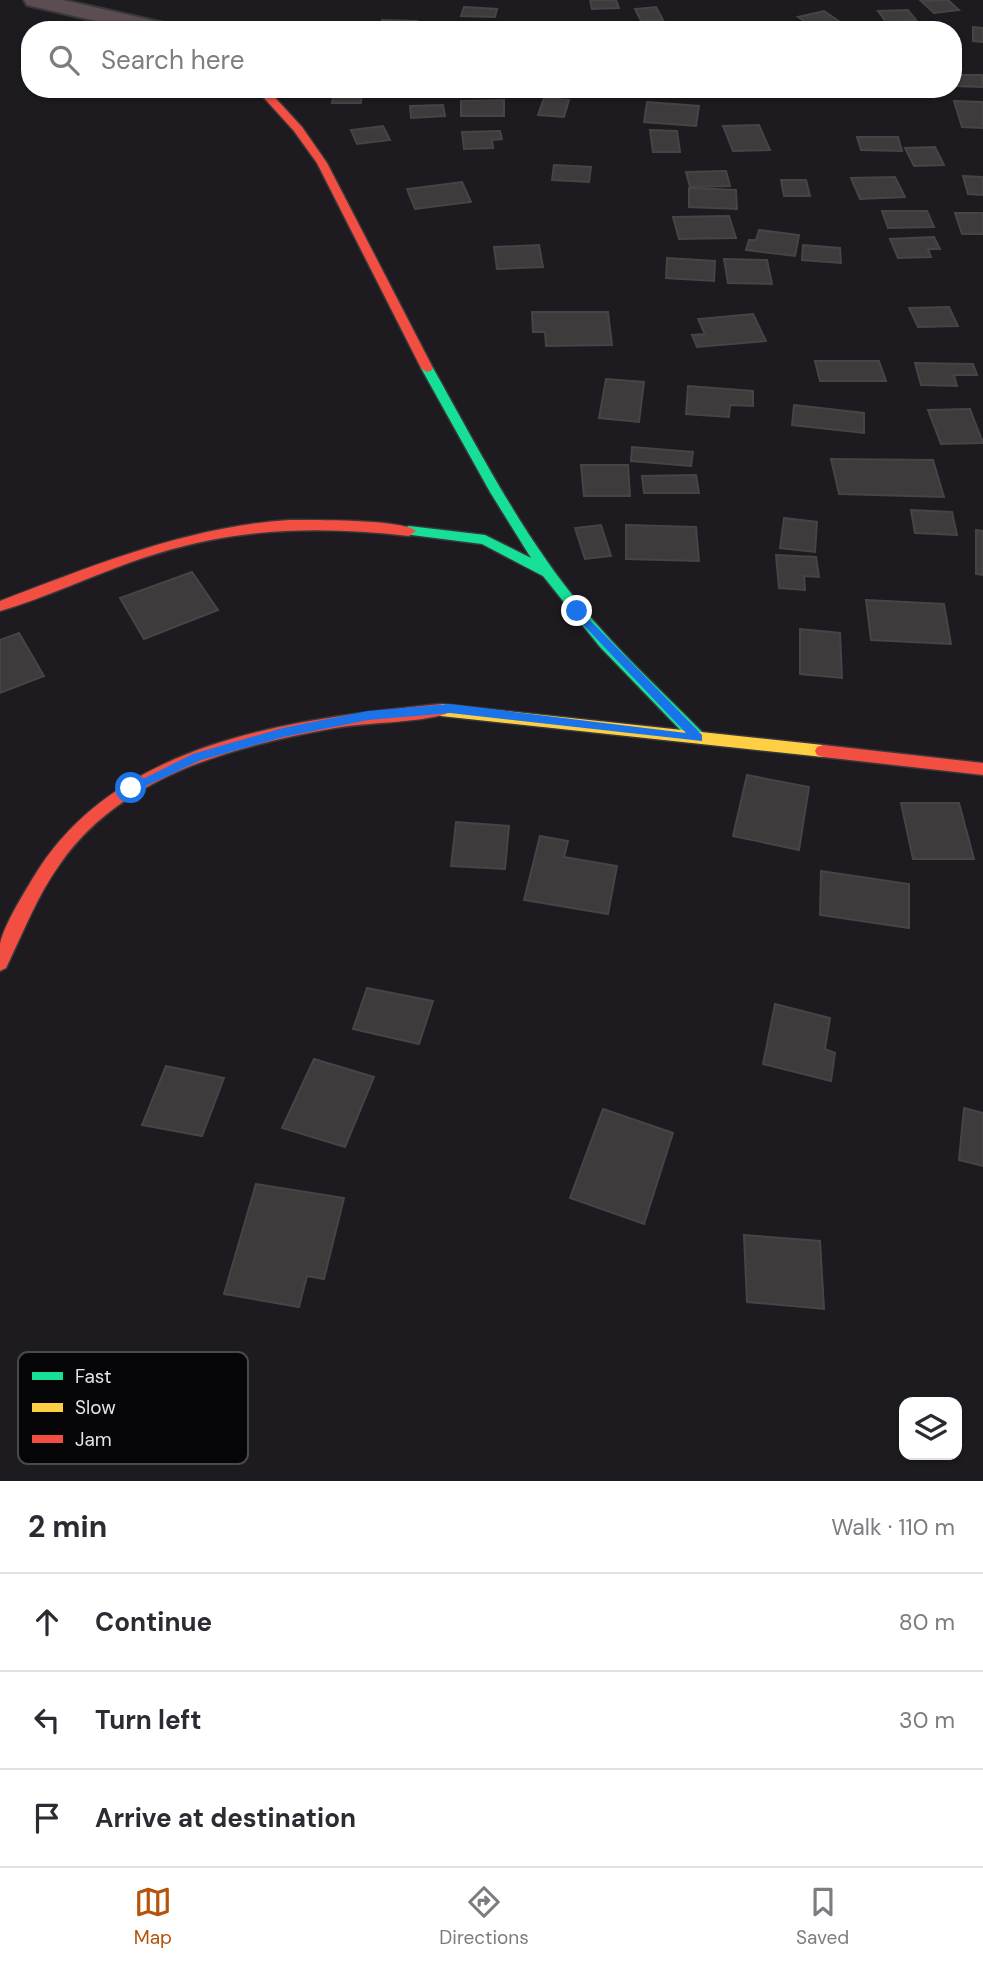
<!DOCTYPE html>
<html lang="en">
<head>
<meta charset="utf-8">
<style>
	body { margin:0; font-family:"DM Sans",sans-serif; background:#f2f2f3; color:#2b2b33 }
	.controls { position:absolute; right:21px; bottom:21px; display:grid; overflow:hidden; border-radius:14px; box-shadow:0 2px 5px #0004 }
	.controls button { width:63px; height:63px; display:grid; place-items:center; padding:0; border:0; border-bottom:2px solid #e1e1e2; background:#fff; color:#2b2b33; font:35px sans-serif }
	.stop { position:absolute; width:21px; height:21px; margin:-16px; border:5px solid #1a73e8; border-radius:50%; background:#fff }
	.stop.end { background:#1a73e8; border-color:#fff; box-shadow:0 2px 7px #0008 }
	.list { margin:0; padding:0; list-style:none }
	h2 { display:flex; justify-content:space-between; align-items:center; height:91px; margin:0; padding:0 28px; font-size:30px }
	h2 small { font-size:23px; font-weight:400; color:#7c7c81 }
	.list li { display:grid; grid-template-columns:46px 1fr auto; gap:21px; align-items:center; box-sizing:border-box; height:98px; padding:0 28px; border-top:2px solid #e1e1e2 }
	.list b { display:block; font-size:26px; white-space:nowrap }
	.list em { font-size:23px; font-style:normal; color:#7c7c81 }
	.icon { flex:none; width:38px; height:38px; fill:none; stroke:currentColor; stroke-width:2; stroke-linecap:round; stroke-linejoin:round }
	.map { position:relative; flex:none; width:983px; height:1481px; overflow:hidden }
	.search { position:absolute; background:#fff; box-shadow:0 2px 5px #0004; left:21px; right:21px; top:21px; height:77px; display:flex; align-items:center; gap:18px; box-sizing:border-box; padding:0 24px; border-radius:28px; color:#7c7c81; font-size:26px }
	.sheet { height:385px; background:#fff }
	nav { display:flex; justify-content:space-around; align-items:center; box-sizing:border-box; height:98px; border-top:2px solid #e1e1e2; background:#fff; font-size:19px; color:#7c7c81 }
	nav a { display:grid; justify-items:center; gap:4px }
	nav .on { color:#b45309 }
	.map>svg:first-child { display:block }
</style>
</head>
<body>
<div class="map">
<svg width="983" height="1481" viewBox="0 0 983 1481">
	<rect width="100%" height="100%" fill="#1d1b1f"/>
	<!-- building -->
	<g fill="#3e3b3c" stroke="#474445" stroke-width="2">
		<polygon points="590,0 616,0 619,8 592,9"/>
		<polygon points="948,0 959,10 934,13 921,1"/>
		<polygon points="464,7 497,9 495,17 461,16"/>
		<polygon points="656,7 663,20 641,21 635,9"/>
		<polygon points="908,10 916,20 886,22 878,11"/>
		<polygon points="824,11 843,24 818,30 798,17"/>
		<polygon points="382,20 417,21 415,30 379,30"/>
		<polygon points="462,24 478,24 478,30 444,30 444,27 462,27"/>
		<polygon points="973,27 983,28 983,42 973,41"/>
		<polygon points="953,75 982,75 983,87 953,86"/>
		<polygon points="362,91 361,103 332,103 334,92"/>
		<polygon points="544,98 569,100 564,117 538,115"/>
		<polygon points="504,100 504,116 461,116 461,101"/>
		<polygon points="954,101 983,102 983,128 962,127"/>
		<polygon points="647,102 699,106 696,126 644,122"/>
		<polygon points="443,105 445,116 411,118 410,106"/>
		<polygon points="759,125 770,150 733,151 723,126"/>
		<polygon points="383,126 390,140 357,144 351,130"/>
		<polygon points="650,130 677,131 680,152 653,152"/>
		<polygon points="500,131 502,139 492,140 493,148 464,149 462,132"/>
		<polygon points="857,137 898,137 902,151 861,150"/>
		<polygon points="935,147 944,165 914,166 905,148"/>
		<polygon points="554,165 591,167 589,182 552,180"/>
		<polygon points="726,171 730,186 690,187 686,172"/>
		<polygon points="963,176 983,177 983,195 968,194"/>
		<polygon points="895,177 905,197 860,199 851,178"/>
		<polygon points="781,180 806,180 810,196 784,196"/>
		<polygon points="462,182 471,202 415,209 407,189"/>
		<polygon points="689,188 736,190 737,209 689,207"/>
		<polygon points="882,211 927,211 934,227 888,228"/>
		<polygon points="955,213 983,213 983,234 962,234"/>
		<polygon points="729,216 736,238 679,239 673,217"/>
		<polygon points="759,230 799,235 795,256 746,250 749,240 756,240"/>
		<polygon points="934,237 940,249 928,249 931,257 898,258 890,239"/>
		<polygon points="539,245 543,267 497,269 494,247"/>
		<polygon points="803,245 840,248 841,263 802,260"/>
		<polygon points="667,258 715,261 714,281 666,278"/>
		<polygon points="724,259 767,260 772,284 728,283"/>
		<polygon points="949,307 958,326 918,327 909,308"/>
		<polygon points="532,312 608,312 612,345 546,346 545,332 533,332"/>
		<polygon points="753,314 766,341 697,347 692,335 705,334 698,319"/>
		<polygon points="815,361 879,361 886,381 820,381"/>
		<polygon points="915,363 973,364 977,375 954,375 957,386 921,385"/>
		<polygon points="606,379 644,382 639,422 599,418"/>
		<polygon points="688,386 753,391 753,406 730,405 729,417 686,414"/>
		<polygon points="794,405 864,413 864,433 792,425"/>
		<polygon points="970,409 983,443 941,444 928,410"/>
		<polygon points="632,447 693,452 691,466 631,461"/>
		<polygon points="831,459 933,460 944,497 839,494"/>
		<polygon points="581,465 628,465 630,496 584,496"/>
		<polygon points="696,475 699,493 644,493 642,476"/>
		<polygon points="911,510 952,512 957,535 915,533"/>
		<polygon points="784,518 817,522 815,552 780,548"/>
		<polygon points="601,525 611,556 585,559 575,528"/>
		<polygon points="626,525 696,527 699,561 626,559"/>
		<polygon points="976,530 983,531 983,575 976,574"/>
		<polygon points="776,555 816,557 819,577 804,576 805,590 779,588"/>
		<polygon points="192,572 218,610 144,639 120,598"/>
		<polygon points="866,600 944,604 951,644 871,640"/>
		<polygon points="800,629 840,633 842,678 800,674"/>
		<polygon points="19,633 44,676 0,693 0,640"/>
		<polygon points="747,775 809,787 799,850 733,836"/>
		<polygon points="901,803 959,803 974,859 913,859"/>
		<polygon points="456,822 509,826 505,869 451,866"/>
		<polygon points="540,836 568,841 564,857 617,866 608,914 524,900"/>
		<polygon points="821,871 909,884 909,928 820,915"/>
		<polygon points="367,988 433,1001 419,1044 353,1029"/>
		<polygon points="775,1004 830,1018 825,1049 835,1053 831,1081 763,1064"/>
		<polygon points="314,1059 374,1077 345,1147 282,1128"/>
		<polygon points="166,1066 224,1078 202,1136 142,1125"/>
		<polygon points="964,1108 983,1113 983,1166 959,1160"/>
		<polygon points="603,1109 673,1133 644,1224 570,1198"/>
		<polygon points="256,1184 344,1198 324,1279 307,1276 299,1307 224,1294"/>
		<polygon points="744,1235 820,1241 824,1309 747,1302"/>
	</g>
	<g fill="none" stroke-linecap="round" stroke-linejoin="round">
		<!-- street casing -->
		<g stroke="#39383a" stroke-width="4">
			<polygon id="street" points="24,0 63,0 173,25 176,30 135,30 27,5"/>
		</g>
		<!-- fast casing -->
		<g stroke="#39383a" stroke-width="3">
			<path id="fast" d="M427,364L433,368C479,450 522,535 582,607C619,652 663,692 704,734L706,738L704,742H692L600,647L543,576L482,544L404,534L402,531L404,528L409,526L485,535L531,558L490,492L421,368Z"/>
		</g>
		<!-- slow casing -->
		<g stroke="#39383a" stroke-width="3">
			<polygon id="slow" points="441,704 823,745 829,747 831,751 829,755 823,757 441,716 433,710"/>
		</g>
		<!-- jam casing -->
		<g stroke="#39383a" stroke-width="3">
			<g id="jam">
				<polygon points="256,89 267,89 302,127 327,163 433,368 431,371 427,372 421,368 317,163 294,131"/>
				<path d="M289,520C311,520 403,519 416,531L409,536C314,525 232,528 140,559C93,575 48,597 0,611V601C95,565 187,527 289,520Z"/>
				<path d="M441,704L449,710L446,714C416,723 369,722 335,728C234,746 122,775 60,864C37,896 23,933 6,968L0,971C0,962 0,952 0,944C4,925 23,895 33,878C116,739 295,719 441,704Z"/>
				<polygon points="823,745 983,763 983,775 823,757 817,755 815,751 817,747"/>
			</g>
		</g>
		<!-- street -->
		<use href="#street" fill="#5b4d51" fill-rule="evenodd"/>
		<!-- fast -->
		<use href="#fast" fill="#16e098" fill-rule="evenodd"/>
		<!-- slow -->
		<use href="#slow" fill="#ffcf43" fill-rule="evenodd"/>
		<!-- jam -->
		<use href="#jam" fill="#f24e42" fill-rule="evenodd"/>
	</g>
	<!-- route -->
	<polygon fill="#1a73e8" points="577,607 702,735 702,741 450,713 368,720 283,737 201,760 135,791 131,793 125,788 193,754 283,728 368,711 450,704 686,733 573,614 572,611"/>
	<!-- legend -->
	<rect x="18" y="1352" width="230" height="112" rx="10" fill="#060508" stroke="#49484b" stroke-width="2"/>
	<rect x="32" y="1372" width="31" height="8" fill="#16e098"/>
	<rect x="32" y="1403" width="31" height="9" fill="#ffcf43"/>
	<rect x="32" y="1435" width="31" height="8" fill="#f24e42"/>
	<g font-size="19" fill="#e5e3e8">
		<text x="75" y="1383">Fast</text>
		<text x="75" y="1414">Slow</text>
		<text x="75" y="1446">Jam</text>
	</g>
</svg>
<div class="controls">
<button><svg class="icon" aria-label="layers" viewBox="0 0 24 24"><path d="M12 4l9 5-9 5-9-5zM3 14l9 5 9-5"/></svg></button>
</div>
<div class="stop" style="left:131px;top:788px"></div>
<div class="stop end" style="left:577px;top:611px"></div>
<div class="search"><svg class="icon" aria-label="search" viewBox="0 0 24 24"><circle cx="10" cy="10" r="6"/><path d="M15 15l6 6"/></svg>Search here</div>
</div>
<section class="sheet">
<h2>2 min<small>Walk · 110 m</small></h2>
<ul class="list">
<li><svg class="icon" aria-label="ahead" viewBox="0 0 24 24"><path d="M12 20V5M6 11l6-6 6 6"/></svg><div><b>Continue</b></div><em>80 m</em></li>
<li><svg class="icon" aria-label="left" viewBox="0 0 24 24"><path d="M17 20v-9H6M10 6l-5 5 5 5"/></svg><div><b>Turn left</b></div><em>30 m</em></li>
<li><svg class="icon" aria-label="arrive" viewBox="0 0 24 24"><path d="M6 21V4h12l-3 4 3 4H6"/></svg><div><b>Arrive at destination</b></div></li>
</ul>
</section>
<nav>
<a class="on"><svg class="icon" aria-label="map" viewBox="0 0 24 24"><path d="M3 6l6-2 6 2 6-2v14l-6 2-6-2-6 2zM9 4v14M15 6v14"/></svg>Map</a>
<a><svg class="icon" aria-label="directions" viewBox="0 0 24 24"><path d="M12 3l9 9-9 9-9-9zM9 14v-3h6M13 9l2 2-2 2"/></svg>Directions</a>
<a><svg class="icon" aria-label="saved" viewBox="0 0 24 24"><path d="M7 4h10v16l-5-4-5 4z"/></svg>Saved</a>
</nav>
</body>
</html>
